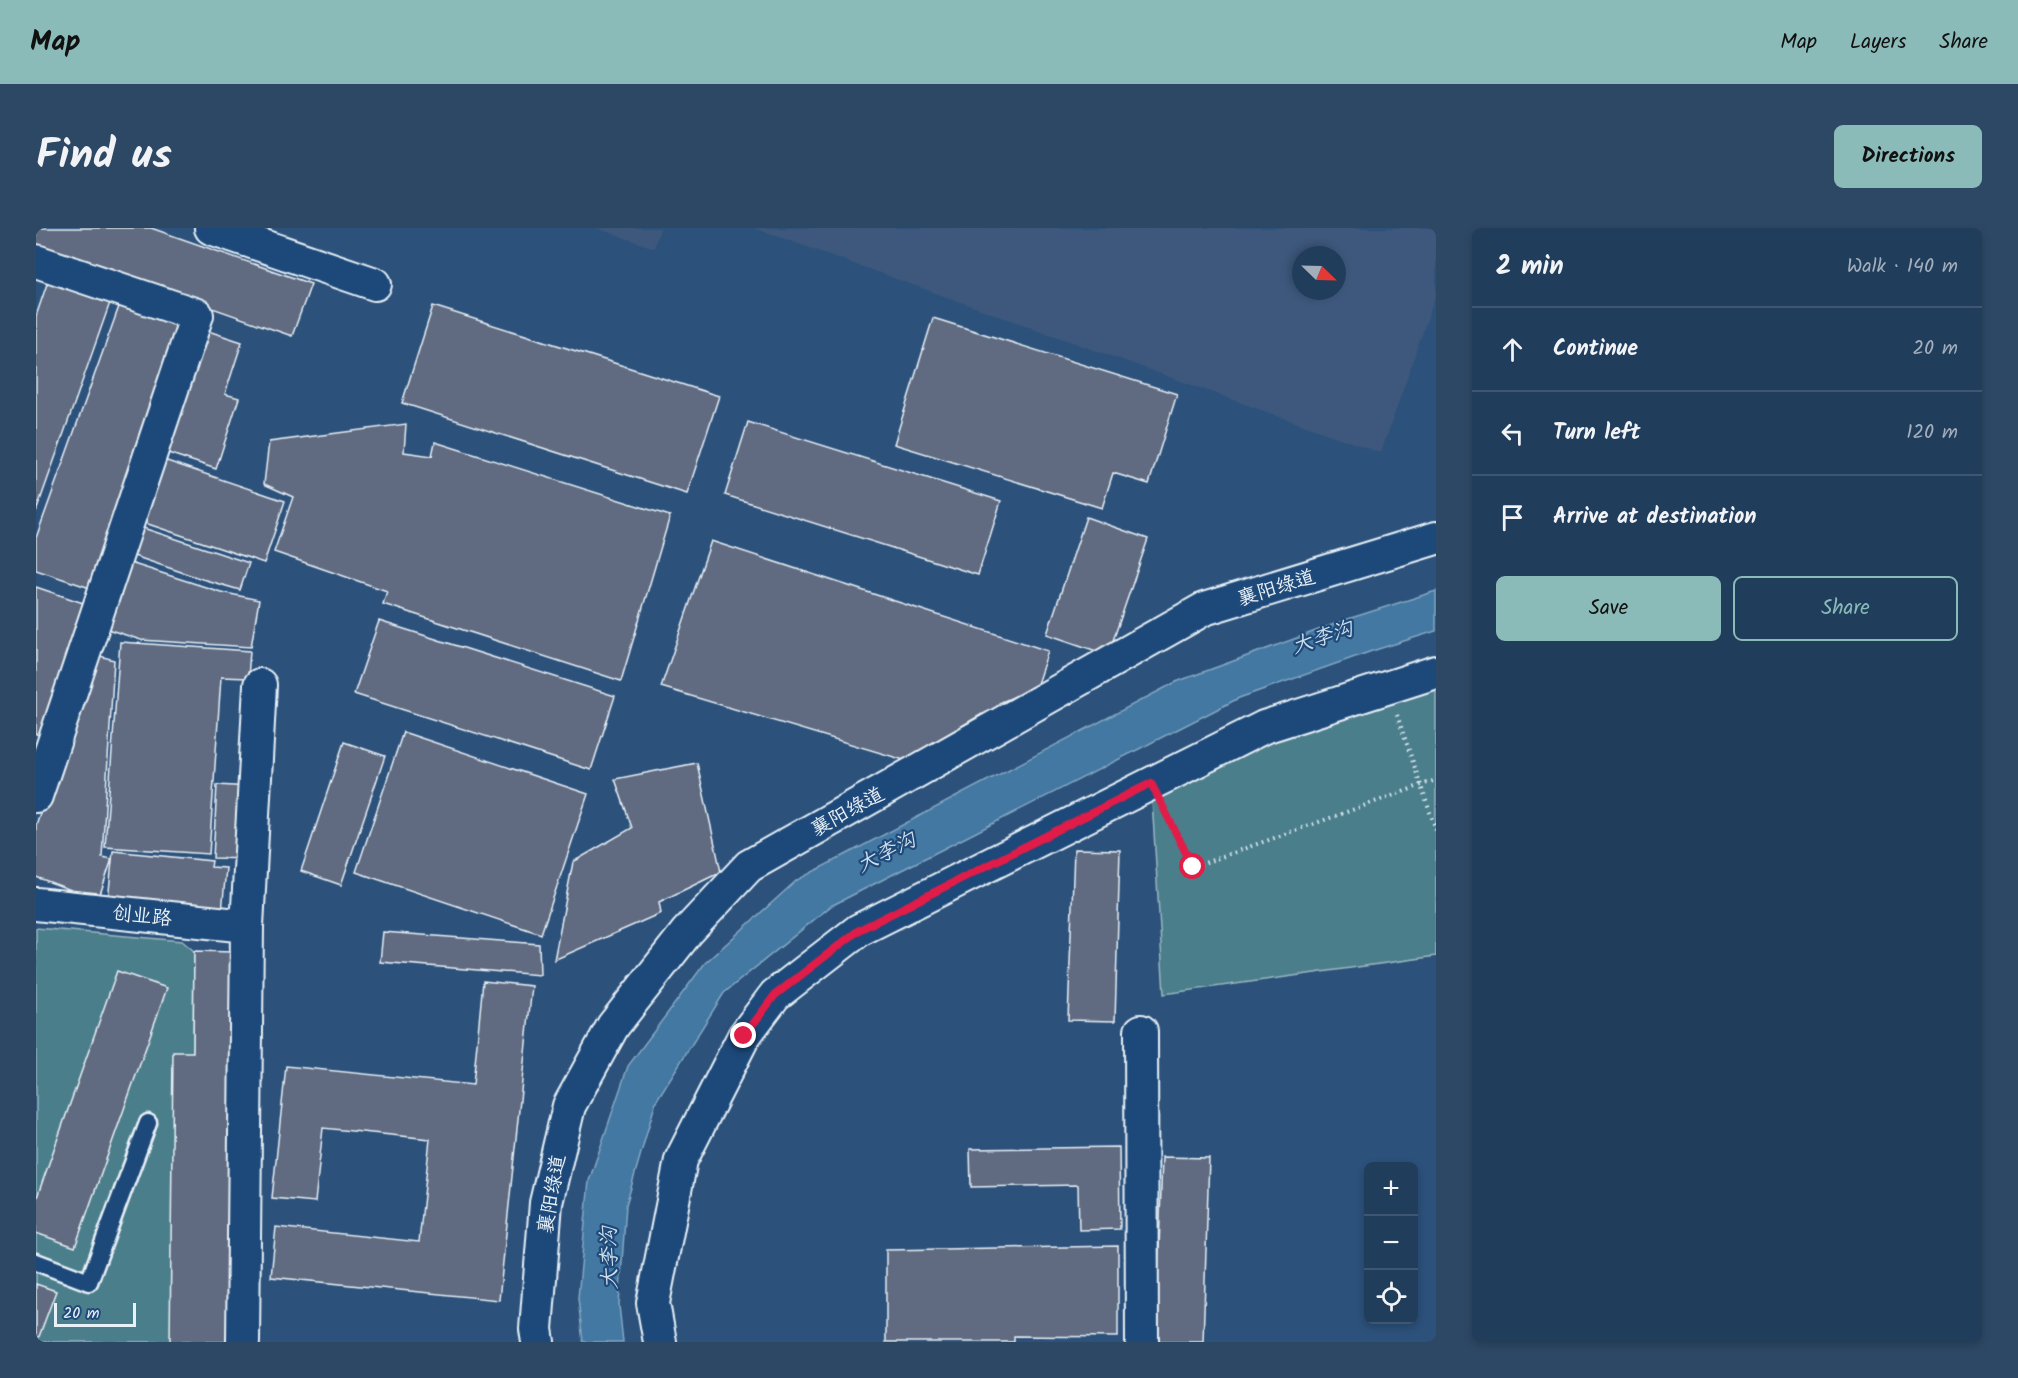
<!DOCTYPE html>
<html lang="en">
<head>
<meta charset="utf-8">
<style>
	body { margin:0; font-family:Kalam,"LXGW WenKai TC",sans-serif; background:#2d4865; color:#f1f3f6 }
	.controls { position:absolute; right:18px; bottom:18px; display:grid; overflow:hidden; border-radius:9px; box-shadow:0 3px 9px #0003 }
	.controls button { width:54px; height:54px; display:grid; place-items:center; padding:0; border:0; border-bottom:2px solid #3e5672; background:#213d5c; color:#f1f3f6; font:30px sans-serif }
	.compass { position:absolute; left:1256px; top:18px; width:54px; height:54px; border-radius:50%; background:#213d5c; box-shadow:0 3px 9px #0003; rotate:113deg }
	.scale { position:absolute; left:18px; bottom:15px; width:82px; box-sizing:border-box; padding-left:6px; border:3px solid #e8f1f8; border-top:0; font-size:16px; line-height:21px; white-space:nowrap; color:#e8f1f8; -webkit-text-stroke:4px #1f4a7a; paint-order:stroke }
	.stop { position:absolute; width:18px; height:18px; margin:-14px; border:4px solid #e11d48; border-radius:50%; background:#fff }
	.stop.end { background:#e11d48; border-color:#fff; box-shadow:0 2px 6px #0008 }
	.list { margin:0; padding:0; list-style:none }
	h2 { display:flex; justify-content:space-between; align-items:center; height:78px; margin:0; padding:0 24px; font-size:26px }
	h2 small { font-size:20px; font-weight:400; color:#a2aebb }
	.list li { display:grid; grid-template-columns:39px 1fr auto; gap:18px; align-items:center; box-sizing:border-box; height:84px; padding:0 24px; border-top:2px solid #3e5672 }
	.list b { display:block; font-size:22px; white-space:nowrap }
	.list em { font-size:20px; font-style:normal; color:#a2aebb }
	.actions { display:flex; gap:12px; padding:18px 24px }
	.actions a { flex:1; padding:14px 0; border:2px solid #8bbbb9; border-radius:9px; text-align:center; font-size:21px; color:#8bbbb9 }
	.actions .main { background:#8bbbb9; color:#111 }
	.icon { flex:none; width:33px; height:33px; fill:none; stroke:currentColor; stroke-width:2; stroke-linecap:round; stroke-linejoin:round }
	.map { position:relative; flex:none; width:1400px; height:1114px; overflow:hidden; border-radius:9px }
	header { display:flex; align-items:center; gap:36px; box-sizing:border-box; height:84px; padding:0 30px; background:#8bbbb9; color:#111 }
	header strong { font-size:28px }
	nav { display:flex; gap:33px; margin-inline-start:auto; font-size:21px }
	.intro { display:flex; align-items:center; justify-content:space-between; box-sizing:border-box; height:144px; padding:0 36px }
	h1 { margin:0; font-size:42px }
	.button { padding:15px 27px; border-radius:9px; background:#8bbbb9; color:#111; font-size:21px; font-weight:700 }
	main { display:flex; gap:36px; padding:0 36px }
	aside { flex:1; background:#213d5c; border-radius:9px; box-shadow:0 3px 9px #0003 }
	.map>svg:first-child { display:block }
</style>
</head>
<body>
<header>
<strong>Map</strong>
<nav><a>Map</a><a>Layers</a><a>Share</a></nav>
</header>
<div class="intro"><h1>Find us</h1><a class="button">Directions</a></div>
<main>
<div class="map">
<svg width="1400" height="1114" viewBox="0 0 1400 1114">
	<rect width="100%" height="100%" fill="#2c517b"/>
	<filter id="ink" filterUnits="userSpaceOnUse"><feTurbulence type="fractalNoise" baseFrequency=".0167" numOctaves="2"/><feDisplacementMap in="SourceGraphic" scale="12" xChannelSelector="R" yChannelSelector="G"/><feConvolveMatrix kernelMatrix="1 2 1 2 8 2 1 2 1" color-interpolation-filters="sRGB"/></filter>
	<g filter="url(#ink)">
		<!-- built -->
		<g fill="#3c597c" fill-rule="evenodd">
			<polygon points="560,0 624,0 618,20"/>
			<path d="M718,0H1400V66L1345,225ZM1265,27H1301V63H1265Z"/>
		</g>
		<!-- green -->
		<g fill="#4b7e8b" stroke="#9ab8c2" stroke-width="1.5">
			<polygon points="1400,440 1400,728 1128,766 1115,556"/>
			<polygon points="0,700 146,713 158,723 157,824 135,1114 0,1114"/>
		</g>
		<!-- water -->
		<polygon fill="#4378a1" stroke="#85a8c4" stroke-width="1.5" points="1400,363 1400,403 1336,423 1203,470 795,678 688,765 620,873 590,977 583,1077 587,1114 547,1114 542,1070 553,953 592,838 669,735 761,652 1140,454 1315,390"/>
		<!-- building -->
		<g fill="#606b80" stroke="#e8f1f8" stroke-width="1.5">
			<polygon points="0,0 115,0 275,56 256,108 0,18"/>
			<polygon points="14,47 76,69 0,284 0,88"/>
			<polygon points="85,73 148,96 60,362 0,342 0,310"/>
			<polygon points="397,78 683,168 651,266 366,175"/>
			<polygon points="897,90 1141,166 1113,256 1077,245 1066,280 858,216"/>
			<polygon points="166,101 206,114 189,166 203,170 180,241 126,223"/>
			<polygon points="712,194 965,273 942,347 689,267"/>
			<polygon points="370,196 368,224 396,228 399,214 634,288 585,453 347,376 351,363 238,324 257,269 228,256 233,214"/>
			<polygon points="122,230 249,273 228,335 100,292"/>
			<polygon points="1050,289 1112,311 1072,427 1011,406"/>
			<polygon points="101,298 213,335 204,362 166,351 92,326"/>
			<polygon points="675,313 1012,423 1000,459 963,475 958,489 946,486 868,532 625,459"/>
			<polygon points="88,333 185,364 223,372 215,419 105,412 65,399"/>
			<polygon points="0,359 56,378 12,510 0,506"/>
			<polygon points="343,393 579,468 555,542 318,466"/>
			<polygon points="84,414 214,423 212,450 185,449 173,626 69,619"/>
			<polygon points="57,426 78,432 66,629 76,631 62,672 0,649 0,597"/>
			<polygon points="367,504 552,566 505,706 320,644"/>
			<polygon points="308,514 349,528 305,657 265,643"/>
			<polygon points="661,535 685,644 623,674 625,685 518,732 537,634 596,600 579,551"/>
			<polygon points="181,557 214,559 210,631 177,630"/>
			<polygon points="1038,621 1084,622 1079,793 1032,792"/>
			<polygon points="77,623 176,633 175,639 190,640 186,684 72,673"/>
			<polygon points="347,704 503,716 504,747 344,734"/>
			<polygon points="158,723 197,724 194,1114 134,1114 137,824 157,824"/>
			<polygon points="81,743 131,760 39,1019 0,1005 0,972"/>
			<polygon points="447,753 496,758 463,1072 235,1049 240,999 383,1014 394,911 287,900 279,974 236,970 250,838 437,857"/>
			<polygon points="1083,919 1084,1001 1043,1002 1042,957 935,959 934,921"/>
			<polygon points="1126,929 1173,930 1167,1114 1120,1114"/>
			<polygon points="1082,1018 1082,1109 978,1108 978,1114 850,1114 850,1022"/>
			<polygon points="0,1056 20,1063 1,1114 0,1114"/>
		</g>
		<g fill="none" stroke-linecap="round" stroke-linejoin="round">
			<!-- service casing -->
			<g stroke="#e8f1f8" stroke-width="21">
				<polyline id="service" points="0,1034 53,1054 112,895"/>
			</g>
			<!-- minor casing -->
			<g stroke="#e8f1f8" stroke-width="36">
				<g id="minor">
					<polyline points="175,0 339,56"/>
					<polyline points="0,33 161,87 0,568"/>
					<polyline points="0,676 211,698"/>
					<polyline points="1105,803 1106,1114"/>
					<polyline points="207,1114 211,698 224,457"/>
					<polyline points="502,1114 500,1101 510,975 533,878 577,798 651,704 713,638 1168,381 1400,310"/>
					<polyline points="624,1114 617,1075 645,932 708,808 739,767 823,702 1228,499 1400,444"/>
				</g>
			</g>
			<!-- path -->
			<g stroke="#e8f1f8" stroke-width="4" stroke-dasharray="1.5 4.5" stroke-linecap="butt">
				<polyline points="1361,487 1400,602"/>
				<polyline points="1128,581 1157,639 1400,552"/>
			</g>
			<!-- service -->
			<use href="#service" stroke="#1f4a7a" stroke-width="16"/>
			<!-- minor -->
			<use href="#minor" stroke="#1f4a7a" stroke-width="32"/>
		</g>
	</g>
	<g fill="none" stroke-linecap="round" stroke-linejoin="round" filter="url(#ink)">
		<!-- route -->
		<polyline stroke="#e11d48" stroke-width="8" points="708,808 739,767 823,702 1115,555 1157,639"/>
	</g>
	<g text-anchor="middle" stroke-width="4.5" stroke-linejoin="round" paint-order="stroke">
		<!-- street labels -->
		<g font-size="20" fill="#e8f1f8" stroke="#1f4a7a">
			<text transform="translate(1240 359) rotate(-17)" y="7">襄阳绿道</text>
			<text transform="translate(811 583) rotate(-29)" y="7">襄阳绿道</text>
			<text transform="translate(106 687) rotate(6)" y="7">创业路</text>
			<text transform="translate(515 966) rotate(-80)" y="7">襄阳绿道</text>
		</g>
		<!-- water labels -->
		<g font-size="21" font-style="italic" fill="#cfdfeb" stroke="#1f4a7a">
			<text transform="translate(1286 409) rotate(-18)" y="7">大李沟</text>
			<text transform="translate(850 624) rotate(-27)" y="7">大李沟</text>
			<text transform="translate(573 1030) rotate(-91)" y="7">大李沟</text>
		</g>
	</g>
</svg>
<div class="controls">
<button>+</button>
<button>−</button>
<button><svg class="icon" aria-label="locate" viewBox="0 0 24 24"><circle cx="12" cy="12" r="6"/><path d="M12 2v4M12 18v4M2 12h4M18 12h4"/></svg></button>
</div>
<svg class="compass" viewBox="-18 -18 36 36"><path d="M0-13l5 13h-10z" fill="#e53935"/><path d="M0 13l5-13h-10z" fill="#a2aebb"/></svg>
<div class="scale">20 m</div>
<div class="stop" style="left:1157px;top:639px"></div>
<div class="stop end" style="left:708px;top:808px"></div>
</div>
<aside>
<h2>2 min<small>Walk · 140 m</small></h2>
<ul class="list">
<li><svg class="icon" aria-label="ahead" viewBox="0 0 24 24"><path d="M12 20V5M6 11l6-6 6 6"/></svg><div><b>Continue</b></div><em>20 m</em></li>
<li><svg class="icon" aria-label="left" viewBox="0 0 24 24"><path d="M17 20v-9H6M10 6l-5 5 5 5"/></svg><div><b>Turn left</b></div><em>120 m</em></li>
<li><svg class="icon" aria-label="arrive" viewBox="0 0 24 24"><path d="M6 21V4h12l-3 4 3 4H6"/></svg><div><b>Arrive at destination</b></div></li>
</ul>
<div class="actions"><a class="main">Save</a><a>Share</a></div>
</aside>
</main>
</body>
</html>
